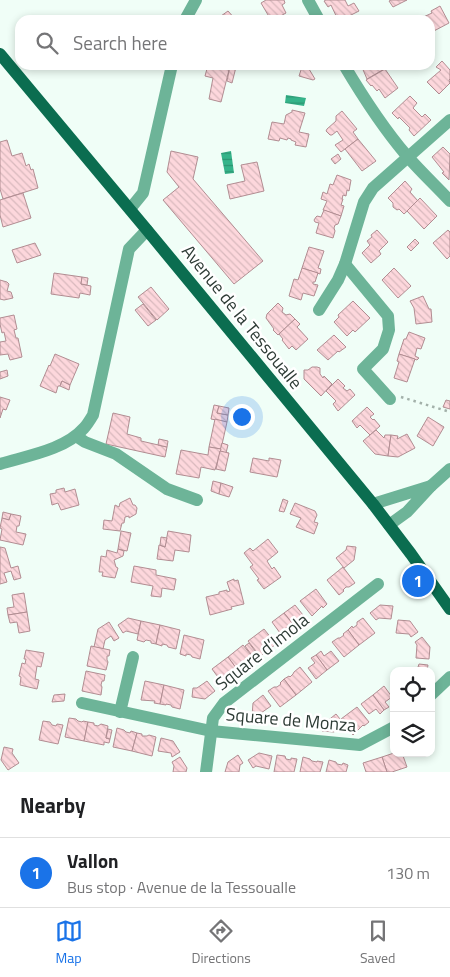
<!DOCTYPE html>
<html lang="en">
<head>
<meta charset="utf-8">
<style>
	body { margin:0; font-family:"Titillium Web",sans-serif; background:#f6f6f6; color:#202124 }
	.controls { position:absolute; right:15px; bottom:15px; display:grid; overflow:hidden; border-radius:10px; box-shadow:0 2px 8px #0003 }
	.controls button { width:45px; height:45px; display:grid; place-items:center; padding:0; border:0; border-bottom:1px solid #e0e0e0; background:#fff; color:#202124; font:25px sans-serif }
	.you { position:absolute; left:241px; top:416px; width:18px; height:18px; margin:-12px; border:4px solid #fff; border-radius:50%; background:#1a73e8; box-shadow:0 0 0 8px #1a73e833 }
	.badge { display:grid; place-items:center; width:32px; height:32px; border-radius:50%; background:#1a73e8; color:#fff; font-size:16px; font-weight:700 }
	.pin { position:absolute; translate:-50% -50%; border:2px solid #fff; box-shadow:0 1px 5px #0006 }
	.list { margin:0; padding:0; list-style:none }
	h2 { display:flex; justify-content:space-between; align-items:center; height:65px; margin:0; padding:0 20px; font-size:21px }
	h2 small { font-size:16px; font-weight:400; color:#757577 }
	.list li { display:grid; grid-template-columns:32px 1fr auto; gap:15px; align-items:center; box-sizing:border-box; height:70px; padding:0 20px; border-top:1px solid #e0e0e0 }
	.list b { display:block; font-size:19px; white-space:nowrap }
	.list p { margin:0; font-size:16px; white-space:nowrap; color:#757577 }
	.list em { font-size:16px; font-style:normal; color:#757577 }
	.icon { flex:none; width:28px; height:28px; fill:none; stroke:currentColor; stroke-width:2; stroke-linecap:round; stroke-linejoin:round }
	.map { position:relative; flex:none; width:450px; height:772px; overflow:hidden }
	.search { position:absolute; background:#fff; box-shadow:0 2px 8px #0003; left:15px; right:15px; top:15px; height:55px; display:flex; align-items:center; gap:12px; box-sizing:border-box; padding:0 18px; border-radius:15px; color:#757577; font-size:19px }
	.sheet { height:135px; background:#fff }
	nav { display:flex; justify-content:space-around; align-items:center; box-sizing:border-box; height:70px; border-top:1px solid #e0e0e0; background:#fff; font-size:14px; color:#757577 }
	nav a { display:grid; justify-items:center; gap:2px }
	nav .on { color:#1a73e8 }
	.map>svg:first-child { display:block }
</style>
</head>
<body>
<div class="map">
<svg width="450" height="772" viewBox="0 0 450 772">
	<defs>
		<pattern id="water-rules" width="6" height="5" patternUnits="userSpaceOnUse" patternTransform="scale(1.25)"><rect width="6" height="5" fill="#35b48a"/><path d="M0 2.5h6" fill="none" stroke="#2d9472"/></pattern>
		<pattern id="building-back-hatch" width="6" height="6" patternUnits="userSpaceOnUse" patternTransform="scale(1.25)"><rect width="6" height="6" fill="#fdd7dc"/><path d="M-1 5l2 2M0 0l6 6M5-1l2 2" fill="none" stroke="#d9b9bd"/></pattern>
	</defs>
	<rect width="100%" height="100%" fill="#f0fef7"/>
	<!-- water -->
	<g fill="url(#water-rules)">
		<polygon points="286,95 306,98 304,106 285,103"/>
		<polygon points="231,151 234,173 225,174 221,153"/>
	</g>
	<!-- building -->
	<g fill="url(#building-back-hatch)" stroke="#b18d92">
		<polygon points="266,0 284,0 285,3 282,5 286,13 273,20 271,20 261,3"/>
		<polygon points="326,0 345,0 348,6 354,3 359,11 341,20 338,20 331,5 328,7 324,1"/>
		<polygon points="391,0 407,0 393,7 389,1"/>
		<polygon points="440,6 449,23 432,32 431,31 430,31 430,20 417,20 432,13 431,11"/>
		<polygon points="228,11 236,20 207,20 207,19 218,18 218,20 220,20 222,18 221,16"/>
		<polygon points="442,61 450,70 450,79 449,80 450,83 439,94 427,82 441,70 436,67"/>
		<polygon points="208,65 230,66 221,102 209,99 213,78 205,76"/>
		<polygon points="298,65 315,65 309,69 315,79 313,80 299,76 301,70"/>
		<polygon points="361,65 385,65 386,68 367,79"/>
		<polygon points="230,66 236,67 232,83 227,81"/>
		<polygon points="385,69 398,88 385,98 379,89 377,91 372,85 371,86 366,80"/>
		<polygon points="410,96 417,103 413,108 422,117 425,114 431,120 414,136 409,130 410,128 399,117 398,119 392,113"/>
		<polygon points="292,110 305,113 299,132 309,134 306,147 295,145 296,142 291,140 291,139 288,138 287,140 280,138 279,141 268,139 272,122 284,124 286,115 292,112"/>
		<polygon points="342,111 357,129 353,132 358,139 341,152 335,145 343,140 337,131 332,135 330,135 326,131 327,129 336,121 336,116"/>
		<polygon points="358,139 376,161 362,171 345,149"/>
		<polygon points="7,140 12,156 22,153 26,166 29,164 31,170 33,169 38,188 3,199 0,189 0,142"/>
		<polygon points="443,147 450,154 449,180 442,173 444,172 432,157"/>
		<polygon points="171,151 198,157 193,179 263,261 234,284 163,200 179,187 167,172"/>
		<polygon points="338,154 341,159 335,164 331,159"/>
		<polygon points="257,162 264,191 230,199 227,185 245,181 241,165"/>
		<polygon points="337,175 351,180 349,191 347,190 346,196 343,195 342,199 343,199 341,205 344,206 341,216 323,210 327,201 321,199 323,192 327,194 330,184 333,185"/>
		<polygon points="405,181 412,189 410,192 418,201 404,214 399,209 397,210 393,207 393,203 388,198"/>
		<polygon points="23,193 31,218 3,227 0,215 0,200"/>
		<polygon points="420,198 437,216 424,229 407,211"/>
		<polygon points="324,210 341,216 338,224 335,225 334,228 335,231 333,238 316,233 319,223 315,222 314,220 316,217 317,216 321,217"/>
		<polygon points="377,230 388,242 379,251 381,254 371,263 362,253 370,245 367,241 372,237 371,235"/>
		<polygon points="448,230 450,232 450,256 447,259 433,243"/>
		<polygon points="415,239 419,243 411,251 407,247"/>
		<polygon points="35,243 41,255 17,263 12,250"/>
		<polygon points="309,247 324,251 318,268 321,269 320,274 302,268"/>
		<polygon points="302,268 318,273 315,282 313,282 313,284 318,285 314,296 303,293 301,300 289,296 294,279 298,280"/>
		<polygon points="394,268 411,286 398,298 382,280"/>
		<polygon points="54,273 82,277 81,284 91,286 90,295 80,293 79,298 51,294"/>
		<polygon points="82,277 88,278 87,285 81,284"/>
		<polygon points="0,280 7,282 9,284 7,291 11,292 13,298 4,300 0,299"/>
		<polygon points="151,287 169,309 157,320 138,297"/>
		<polygon points="423,296 429,309 431,309 432,322 416,324 414,308 410,301"/>
		<polygon points="353,301 370,318 355,332 353,330 347,336 334,322 339,317 338,315"/>
		<polygon points="278,303 283,308 282,312 286,315 290,314 295,319 278,335 273,330 274,329 266,318 267,314"/>
		<polygon points="143,304 156,320 148,326 135,310"/>
		<polygon points="14,315 17,329 14,330 16,338 18,338 22,357 10,360 8,354 0,355 0,342 6,341 4,332 2,333 0,324 0,318"/>
		<polygon points="295,319 300,324 297,327 308,339 296,350 292,346 289,349 282,340 283,339 279,334"/>
		<polygon points="409,332 425,338 421,349 417,348 415,356 419,358 417,360 399,354 404,339 406,339"/>
		<polygon points="334,335 346,347 339,352 338,351 328,360 317,350"/>
		<polygon points="55,354 79,364 70,385 62,381 60,386 58,386 56,393 40,386 49,365 50,366"/>
		<polygon points="399,354 415,359 407,382 394,378 399,362 397,361"/>
		<polygon points="312,367 317,367 320,368 320,374 323,378 324,376 332,384 321,396 304,379 304,370 308,370"/>
		<polygon points="7,370 8,376 0,379 0,372"/>
		<polygon points="338,379 345,386 343,388 347,391 350,389 355,395 338,411 333,404 336,401 326,391"/>
		<polygon points="62,381 70,385 69,390 60,386"/>
		<polygon points="0,397 10,400 6,410 3,409 0,418"/>
		<polygon points="446,400 450,401 450,409 443,407"/>
		<polygon points="214,405 219,406 217,413 228,415 227,422 211,419"/>
		<polygon points="219,406 229,408 228,415 217,413"/>
		<polygon points="367,407 374,414 370,417 373,420 374,419 380,426 370,435 360,425 357,428 352,421"/>
		<polygon points="113,413 130,417 127,434 141,438 141,441 167,447 165,457 106,444"/>
		<polygon points="428,417 444,427 433,446 417,436"/>
		<polygon points="215,419 227,422 221,449 209,447"/>
		<polygon points="376,430 384,438 385,435 391,435 388,456 375,454 363,441"/>
		<polygon points="407,434 415,448 398,457 388,456 391,435 398,436 397,439"/>
		<polygon points="159,439 168,441 167,447 158,445"/>
		<polygon points="222,443 228,445 226,453 220,451"/>
		<polygon points="209,447 221,449 215,470 201,467 199,478 176,474 181,450 208,455"/>
		<polygon points="220,451 229,453 225,471 216,469"/>
		<polygon points="253,458 269,461 269,458 281,460 277,477 250,472"/>
		<polygon points="213,481 221,483 219,494 211,491"/>
		<polygon points="221,483 233,487 229,497 219,494"/>
		<polygon points="64,488 65,492 75,489 79,505 61,510 58,503 52,505 50,494 56,493 56,490"/>
		<polygon points="130,498 133,505 135,505 137,508 136,514 129,518 129,516 125,517 124,523 122,523 120,531 103,529 104,520 112,521 115,505 119,507 120,503"/>
		<polygon points="283,499 288,501 284,512 279,511"/>
		<polygon points="295,503 315,511 317,515 314,522 318,523 314,534 296,527 301,518 290,514"/>
		<polygon points="3,512 11,514 9,520 2,518"/>
		<polygon points="11,514 21,516 19,526 17,526 16,532 26,534 23,545 0,540 2,529 0,528 2,518 9,520"/>
		<polygon points="121,531 131,533 127,551 118,549"/>
		<polygon points="168,531 191,535 189,552 175,550 173,561 157,559 159,545 165,547"/>
		<polygon points="161,537 167,538 165,547 160,545"/>
		<polygon points="268,539 278,552 267,561 272,569 274,567 281,577 264,589 257,580 259,579 250,567 253,565 244,553 250,548 253,551"/>
		<polygon points="347,546 356,547 354,560 344,568 336,558 346,550"/>
		<polygon points="0,547 5,548 11,568 18,566 21,578 14,580 11,571 4,573 7,582 0,584"/>
		<polygon points="118,549 124,551 123,556 114,560 116,567 118,568 115,578 102,576 103,572 99,572 101,556 106,557 107,550 117,553"/>
		<polygon points="134,566 156,570 156,575 176,579 174,590 162,588 161,597 151,596 153,586 131,582"/>
		<polygon points="343,567 355,583 349,587 346,587 343,590 344,591 339,595 327,580"/>
		<polygon points="234,579 234,581 238,580 244,604 231,607 232,609 210,615 206,597 219,594 219,592 227,590 227,592 230,591 227,582"/>
		<polygon points="316,589 327,604 323,608 322,606 312,616 300,601"/>
		<polygon points="24,593 27,612 8,615 7,608 14,607 12,595"/>
		<polygon points="295,605 303,615 297,620 301,625 296,628 284,613"/>
		<polygon points="380,605 393,606 391,619 379,618 376,620 370,613"/>
		<polygon points="27,612 30,631 19,633 17,622 10,623 8,615"/>
		<polygon points="284,613 296,628 291,632 287,627 280,633 272,622"/>
		<polygon points="128,618 141,621 138,634 126,631 123,633 118,625"/>
		<polygon points="363,618 375,633 359,645 348,630 352,626 353,628 357,625 357,622"/>
		<polygon points="398,620 410,621 418,632 411,637 409,634 396,633"/>
		<polygon points="141,621 160,625 156,644 151,643 151,641 146,640 144,642 137,640"/>
		<polygon points="109,622 119,638 114,641 111,636 105,640 103,649 94,647 98,629"/>
		<polygon points="160,625 180,630 176,649 168,647 167,645 162,644 162,646 156,644"/>
		<polygon points="264,629 276,644 271,648 270,646 266,649 266,652 260,656 248,641"/>
		<polygon points="348,630 359,645 344,657 332,642 338,638 340,638 344,635 343,634"/>
		<polygon points="184,635 204,640 200,659 192,657 191,655 186,654 186,656 180,654"/>
		<polygon points="422,637 430,647 429,659 416,658 417,645 415,642"/>
		<polygon points="249,643 258,655 254,658 245,646"/>
		<polygon points="243,645 255,660 249,665 247,664 243,667 244,668 239,672 228,657"/>
		<polygon points="91,646 110,650 109,656 107,656 107,660 108,662 106,670 87,666"/>
		<polygon points="26,650 44,653 41,667 37,666 35,679 39,680 37,689 20,685 21,677 19,676 22,663 25,664 26,659 24,659"/>
		<polygon points="321,651 324,656 331,651 339,661 327,670 316,655"/>
		<polygon points="316,655 327,670 316,679 308,668 315,663 311,658"/>
		<polygon points="228,657 239,672 235,676 234,674 230,677 230,680 223,684 212,669"/>
		<polygon points="419,664 428,665 427,671 414,671 418,667"/>
		<polygon points="300,667 312,682 296,695 284,679 289,676 290,677 293,674 294,672"/>
		<polygon points="86,671 105,675 104,681 102,681 101,685 102,687 101,695 82,691"/>
		<polygon points="284,679 296,695 280,707 268,691 274,687 277,687 281,684 280,683"/>
		<polygon points="145,681 164,685 160,704 154,703 155,701 141,700"/>
		<polygon points="207,681 215,691 205,699 192,697 193,688 197,688"/>
		<polygon points="164,685 184,690 180,709 172,707 171,705 166,704 166,705 160,704"/>
		<polygon points="384,686 392,697 385,702 389,707 384,710 373,695"/>
		<polygon points="65,694 64,701 52,702 54,695"/>
		<polygon points="263,695 271,706 261,713 261,717 252,716 253,703"/>
		<polygon points="373,695 384,710 380,714 376,709 369,714 361,704"/>
		<polygon points="357,707 369,722 364,726 363,725 353,735 341,719"/>
		<polygon points="336,714 344,724 334,732 322,731 323,721 326,722"/>
		<polygon points="69,718 76,719 78,721 82,722 83,721 88,722 84,741 65,737"/>
		<polygon points="43,721 50,722 52,725 56,726 57,724 63,725 58,744 39,740"/>
		<polygon points="88,722 94,723 94,725 98,726 101,724 108,726 106,738 110,739 109,743 104,742 104,745 84,741"/>
		<polygon points="117,728 124,730 126,732 130,733 131,731 137,733 132,751 113,747"/>
		<polygon points="108,729 112,730 110,739 106,738"/>
		<polygon points="137,733 142,734 142,736 147,736 149,735 156,737 152,756 132,751"/>
		<polygon points="161,738 173,741 180,752 172,757 171,753 158,751"/>
		<polygon points="4,747 13,749 12,753 19,763 8,770 1,760"/>
		<polygon points="259,753 272,756 269,769 256,766 253,768 248,760"/>
		<polygon points="394,753 402,753 407,767 392,772 387,772 382,757"/>
		<polygon points="238,755 243,763 240,765 239,772 225,772 228,762"/>
		<polygon points="277,755 285,756 286,759 291,760 291,758 297,759 294,772 274,772"/>
		<polygon points="180,757 187,768 186,772 173,772 174,766 172,762"/>
		<polygon points="303,757 310,759 312,761 317,762 317,761 323,762 320,772 300,772"/>
		<polygon points="382,757 387,772 366,772 363,763"/>
		<polygon points="329,760 336,762 337,764 342,765 343,763 348,765 346,772 326,772"/>
	</g>
	<g fill="none" stroke-linecap="round" stroke-linejoin="round">
		<!-- path -->
		<polyline stroke="#a3b1aa" stroke-width="2.5" stroke-dasharray="2.5 4" stroke-linecap="butt" points="401,397 450,412"/>
		<!-- minor -->
		<g stroke="#6db498" stroke-width="12">
			<polyline points="308,0 319,20"/>
			<polyline points="185,20 196,0"/>
			<path d="M344,65C363,97 383,128 407,156C421,172 436,186 450,201"/>
			<polyline points="130,209 143,193 172,65"/>
			<polyline points="345,264 388,316 389,330 383,349 363,369 390,399"/>
			<polyline points="319,310 338,280 345,264 364,202 373,188 450,120"/>
			<polyline points="76,436 85,442 116,454 167,489 197,500"/>
			<path d="M0,464C26,456 65,450 84,428C87,425 90,420 93,415L129,249L147,230"/>
			<polyline points="431,486 450,469"/>
			<polyline points="373,504 431,486 407,512 389,525"/>
			<polyline points="431,695 450,677"/>
			<polyline points="82,703 211,731 360,745 394,727"/>
			<polyline points="120,712 133,657"/>
			<polyline points="206,772 213,718 224,703 378,584"/>
		</g>
		<!-- major -->
		<polyline stroke="#0b6d50" stroke-width="12" points="0,54 147,230 373,504 411,554 450,609"/>
	</g>
	<g text-anchor="middle" stroke-width="5" stroke-linejoin="round" paint-order="stroke">
		<!-- street labels -->
		<g font-size="18" fill="#2d3b35" stroke="#fff">
			<text transform="translate(242 317) rotate(51)" y="6">Avenue de la Tessoualle</text>
			<text transform="translate(262 652) rotate(-38)" y="6">Square d’Imola</text>
			<text transform="translate(291 720) rotate(5)" y="6">Square de Monza</text>
		</g>
	</g>
</svg>
<div class="controls">
<button><svg class="icon" aria-label="locate" viewBox="0 0 24 24"><circle cx="12" cy="12" r="6"/><path d="M12 2v4M12 18v4M2 12h4M18 12h4"/></svg></button>
<button><svg class="icon" aria-label="layers" viewBox="0 0 24 24"><path d="M12 4l9 5-9 5-9-5zM3 14l9 5 9-5"/></svg></button>
</div>
<div class="you"></div>
<div class="pin badge" style="left:418px;top:581px">1</div>
<div class="search"><svg class="icon" aria-label="search" viewBox="0 0 24 24"><circle cx="10" cy="10" r="6"/><path d="M15 15l6 6"/></svg>Search here</div>
</div>
<section class="sheet">
<h2>Nearby<small></small></h2>
<ul class="list">
<li><span class="badge">1</span><div><b>Vallon</b><p>Bus stop · Avenue de la Tessoualle</p></div><em>130 m</em></li>
</ul>
</section>
<nav>
<a class="on"><svg class="icon" aria-label="map" viewBox="0 0 24 24"><path d="M3 6l6-2 6 2 6-2v14l-6 2-6-2-6 2zM9 4v14M15 6v14"/></svg>Map</a>
<a><svg class="icon" aria-label="directions" viewBox="0 0 24 24"><path d="M12 3l9 9-9 9-9-9zM9 14v-3h6M13 9l2 2-2 2"/></svg>Directions</a>
<a><svg class="icon" aria-label="saved" viewBox="0 0 24 24"><path d="M7 4h10v16l-5-4-5 4z"/></svg>Saved</a>
</nav>
</body>
</html>
